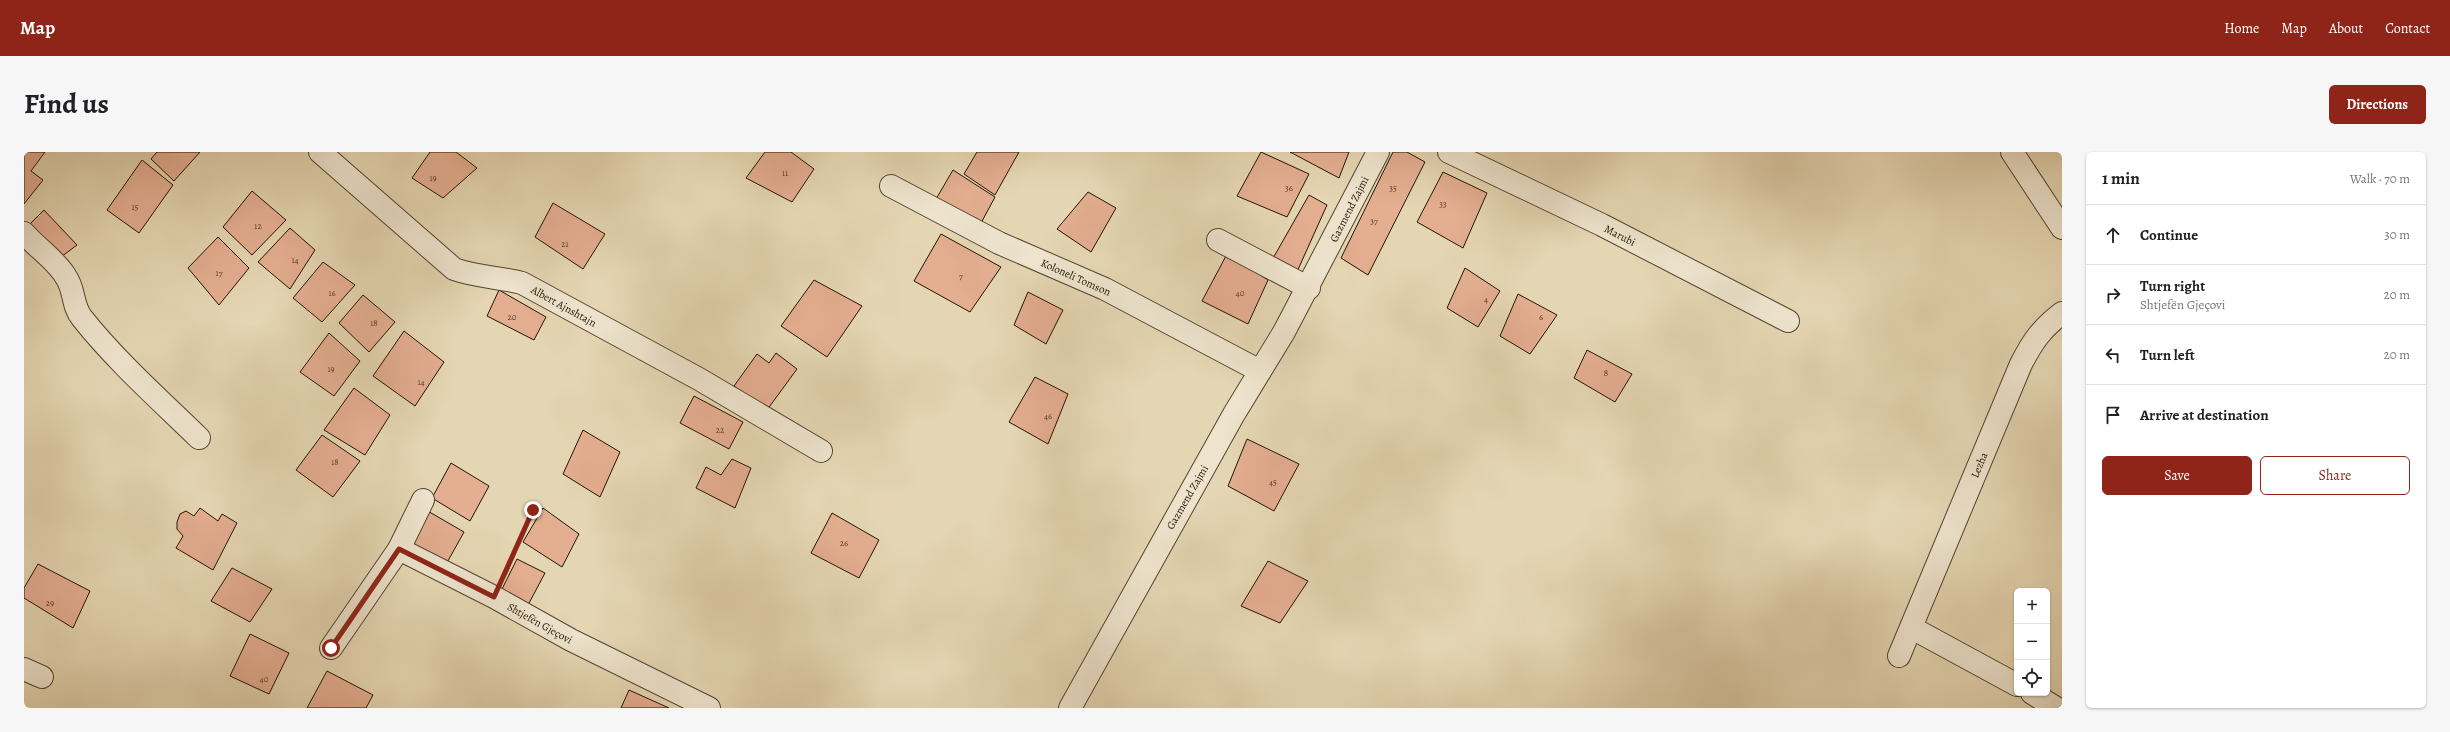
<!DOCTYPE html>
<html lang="en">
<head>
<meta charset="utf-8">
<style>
	body { margin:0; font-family:Alegreya,serif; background:#f6f6f6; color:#202124 }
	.controls { position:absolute; right:12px; bottom:12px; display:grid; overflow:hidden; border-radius:6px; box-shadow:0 1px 3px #0004 }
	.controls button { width:36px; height:36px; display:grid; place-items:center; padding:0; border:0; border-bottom:1px solid #e0e0e0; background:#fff; color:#202124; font:20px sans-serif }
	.stop { position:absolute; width:12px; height:12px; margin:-9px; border:3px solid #8f2418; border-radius:50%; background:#fff }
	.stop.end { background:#8f2418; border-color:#fff; box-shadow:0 1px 4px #0008 }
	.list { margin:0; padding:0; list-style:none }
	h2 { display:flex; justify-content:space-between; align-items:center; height:52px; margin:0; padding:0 16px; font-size:17px }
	h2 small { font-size:13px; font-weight:400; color:#757577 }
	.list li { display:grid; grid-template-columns:26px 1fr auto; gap:12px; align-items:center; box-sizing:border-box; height:60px; padding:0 16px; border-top:1px solid #e0e0e0 }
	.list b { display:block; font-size:15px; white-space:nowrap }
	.list p { margin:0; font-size:13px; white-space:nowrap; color:#757577 }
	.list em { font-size:13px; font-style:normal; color:#757577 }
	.actions { display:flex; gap:8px; padding:12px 16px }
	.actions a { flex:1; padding:9px 0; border:1px solid #8f2418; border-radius:6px; text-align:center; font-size:14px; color:#8f2418 }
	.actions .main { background:#8f2418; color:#fff }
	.icon { flex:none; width:22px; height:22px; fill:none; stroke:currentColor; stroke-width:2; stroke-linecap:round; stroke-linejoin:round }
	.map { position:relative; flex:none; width:2038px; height:556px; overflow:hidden; border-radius:6px }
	header { display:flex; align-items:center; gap:24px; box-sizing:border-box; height:56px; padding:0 20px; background:#8f2418; color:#fff }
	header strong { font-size:19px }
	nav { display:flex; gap:22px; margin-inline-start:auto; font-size:14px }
	.intro { display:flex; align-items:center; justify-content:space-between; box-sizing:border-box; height:96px; padding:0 24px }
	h1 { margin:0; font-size:28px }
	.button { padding:10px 18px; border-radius:6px; background:#8f2418; color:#fff; font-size:14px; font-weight:700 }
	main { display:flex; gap:24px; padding:0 24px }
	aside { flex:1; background:#fff; border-radius:6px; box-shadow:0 1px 3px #0004 }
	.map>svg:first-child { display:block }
</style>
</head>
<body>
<header>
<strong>Map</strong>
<nav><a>Home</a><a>Map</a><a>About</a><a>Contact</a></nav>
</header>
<div class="intro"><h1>Find us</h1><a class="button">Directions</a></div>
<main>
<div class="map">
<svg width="2038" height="556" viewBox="0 0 2038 556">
	<rect width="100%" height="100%" fill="#e5d6b3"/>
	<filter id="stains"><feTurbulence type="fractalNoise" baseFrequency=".005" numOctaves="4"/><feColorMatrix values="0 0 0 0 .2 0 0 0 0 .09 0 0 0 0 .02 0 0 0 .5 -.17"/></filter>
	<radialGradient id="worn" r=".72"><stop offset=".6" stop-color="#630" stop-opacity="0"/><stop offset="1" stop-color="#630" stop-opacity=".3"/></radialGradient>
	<!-- building -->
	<g fill="#e4ae91" stroke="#241300">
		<polygon points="0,0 21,0 7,19 19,28 0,52"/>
		<polygon points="133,0 176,0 150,29 127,7"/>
		<polygon points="406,0 432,0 453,16 419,46 388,26"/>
		<polygon points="741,0 767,0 790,17 768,50 722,26"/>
		<polygon points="953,0 995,0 971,43 940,22"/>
		<polygon points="1237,0 1285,22 1263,65 1213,44"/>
		<polygon points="1266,0 1325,0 1315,26"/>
		<polygon points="1369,0 1383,0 1401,10 1344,123 1317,106"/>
		<polygon points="118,8 149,33 115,81 83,58"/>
		<polygon points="929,18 971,45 957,71 912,47"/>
		<polygon points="1419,20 1463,41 1439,96 1393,70"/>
		<polygon points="228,39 262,68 228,103 199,75"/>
		<polygon points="1064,40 1092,56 1067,100 1033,77"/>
		<polygon points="1285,43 1303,53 1272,122 1248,108"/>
		<polygon points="529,51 581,82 559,117 511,85"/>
		<polygon points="20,58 53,93 37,105 6,72"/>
		<polygon points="266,76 291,98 266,137 234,110"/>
		<polygon points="917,82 977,115 946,160 890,129"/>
		<polygon points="194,85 225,116 195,153 164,116"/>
		<polygon points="1203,102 1244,128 1224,172 1178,149"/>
		<polygon points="299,110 331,133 298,170 269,146"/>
		<polygon points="1441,116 1476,139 1454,175 1423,156"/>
		<polygon points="790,128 838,154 803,205 757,174"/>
		<polygon points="475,138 522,165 510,188 463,164"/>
		<polygon points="1004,140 1039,158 1022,192 990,173"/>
		<polygon points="1494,142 1533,163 1506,202 1476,184"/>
		<polygon points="339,143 371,170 345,200 315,171"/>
		<polygon points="380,179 420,210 391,254 349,224"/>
		<polygon points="305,181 336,209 310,244 276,220"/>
		<polygon points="1563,198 1608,222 1591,250 1550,226"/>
		<polygon points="752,201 773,217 743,258 710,234 733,202 745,211"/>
		<polygon points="1011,225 1044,242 1024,292 985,270"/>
		<polygon points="330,236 366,263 341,303 300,278"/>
		<polygon points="670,244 719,270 705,297 656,271"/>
		<polygon points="559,278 596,300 576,345 539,322"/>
		<polygon points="298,283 336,309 309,345 272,318"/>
		<polygon points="1223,287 1275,312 1250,359 1204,334"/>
		<polygon points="708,307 727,316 711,356 672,336 682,315 697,323"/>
		<polygon points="427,311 465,334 446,369 408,346"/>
		<polygon points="176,356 194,369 198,362 213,371 189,418 152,396 159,384 153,377 153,370 156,362 162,359 170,364"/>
		<polygon points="519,356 555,382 538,415 499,390"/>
		<polygon points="402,358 440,380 420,416 381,396"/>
		<polygon points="808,361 855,388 835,426 787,401"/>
		<polygon points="493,407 521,421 504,453 477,439"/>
		<polygon points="1244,409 1284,429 1256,471 1217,454"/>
		<polygon points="14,412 66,439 49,476 0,446 0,436"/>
		<polygon points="208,416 248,437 226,470 187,449"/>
		<polygon points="226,482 265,501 245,542 206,524"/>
		<polygon points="303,519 349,543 342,556 283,556"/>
		<polygon points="605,538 645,556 597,556"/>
	</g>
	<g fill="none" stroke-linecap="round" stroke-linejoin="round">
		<!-- minor casing -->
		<g stroke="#54442d" stroke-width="24">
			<g id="minor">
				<path d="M296,0L430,117C452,125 475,125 498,131L675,227L797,299"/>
				<polyline points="1425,0 1578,73 1764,169"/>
				<polyline points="1988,0 2038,76"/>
				<polyline points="867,34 975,91 1081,137 1236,219"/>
				<path d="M0,81C13,96 32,108 42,125C51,138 48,154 58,166C93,210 135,247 175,286"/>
				<polyline points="1194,88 1285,136"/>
				<polyline points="375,397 470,445 547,488 685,556"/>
				<polyline points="1888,476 1993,533"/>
				<polyline points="307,496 375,397 399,348"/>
				<path d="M1875,504L1997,212C2009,189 2017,177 2038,161"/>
				<polyline points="0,517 18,525"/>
				<polyline points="2008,541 2032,556"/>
			</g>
		</g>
		<!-- tertiary casing -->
		<g stroke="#54442d" stroke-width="24">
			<polyline id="tertiary" points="1046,556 1210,262 1260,180 1354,0"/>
		</g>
		<!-- path -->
		<polyline stroke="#241300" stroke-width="2.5" stroke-dasharray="1 2" stroke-linecap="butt" points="482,422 509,358"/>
		<!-- minor -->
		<use href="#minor" stroke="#eee4ce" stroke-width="22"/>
		<!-- tertiary -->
		<use href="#tertiary" stroke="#eee4ce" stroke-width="22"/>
	</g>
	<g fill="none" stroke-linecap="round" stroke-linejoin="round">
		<!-- route -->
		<polyline stroke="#8f2418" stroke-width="5" points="307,496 375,397 470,445 509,358"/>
	</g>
	<g text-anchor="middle" stroke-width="3" stroke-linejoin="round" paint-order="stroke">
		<!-- number labels -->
		<g font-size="9" fill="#543a24">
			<text x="761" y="24">11</text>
			<text x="409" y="29">19</text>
			<text x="1265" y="39">36</text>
			<text x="1369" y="39">35</text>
			<text x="1419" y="55">33</text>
			<text x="111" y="58">15</text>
			<text x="1350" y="72">37</text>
			<text x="234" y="77">12</text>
			<text x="541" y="95">21</text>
			<text x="271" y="111">14</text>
			<text x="195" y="124">17</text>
			<text x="937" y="127">7</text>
			<text x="308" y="144">16</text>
			<text x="1216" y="144">40</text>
			<text x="1462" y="150">4</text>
			<text x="488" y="168">20</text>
			<text x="1517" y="168">6</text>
			<text x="350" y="174">18</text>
			<text x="307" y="220">19</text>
			<text x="1582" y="224">8</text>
			<text x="397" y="233">14</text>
			<text x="1024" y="267">46</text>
			<text x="696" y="281">22</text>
			<text x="311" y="313">18</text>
			<text x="1249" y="333">45</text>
			<text x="820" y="394">26</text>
			<text x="26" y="454">29</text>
			<text x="240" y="530">40</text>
		</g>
		<!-- street labels -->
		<g font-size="11" fill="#241300" stroke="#eee4ce">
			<text transform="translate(1325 57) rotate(-63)" y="4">Gazmend Zajmi</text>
			<text transform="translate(1596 83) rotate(27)" y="4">Marubi</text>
			<text transform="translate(1052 125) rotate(24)" y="4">Koloneli Tomson</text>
			<text transform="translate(540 154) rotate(29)" y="4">Albert Ajnshtajn</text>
			<text transform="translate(1955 313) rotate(-67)" y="4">Lezha</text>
			<text transform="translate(1163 345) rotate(-60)" y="4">Gazmend Zajmi</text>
			<text transform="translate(516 471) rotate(29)" y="4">Shtjefën Gjeçovi</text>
		</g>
	</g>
	<rect width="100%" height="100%" filter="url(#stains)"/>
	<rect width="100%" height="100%" fill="url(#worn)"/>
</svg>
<div class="controls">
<button>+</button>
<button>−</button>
<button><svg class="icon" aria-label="locate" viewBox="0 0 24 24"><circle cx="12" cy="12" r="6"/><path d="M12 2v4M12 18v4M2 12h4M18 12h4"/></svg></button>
</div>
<div class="stop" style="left:307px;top:496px"></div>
<div class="stop end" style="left:509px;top:358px"></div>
</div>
<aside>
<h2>1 min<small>Walk · 70 m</small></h2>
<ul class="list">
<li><svg class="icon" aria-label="ahead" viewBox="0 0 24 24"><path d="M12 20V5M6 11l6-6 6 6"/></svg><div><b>Continue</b></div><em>30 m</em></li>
<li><svg class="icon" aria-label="right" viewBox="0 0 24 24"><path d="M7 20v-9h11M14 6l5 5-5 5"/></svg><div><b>Turn right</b><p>Shtjefën Gjeçovi</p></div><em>20 m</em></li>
<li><svg class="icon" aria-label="left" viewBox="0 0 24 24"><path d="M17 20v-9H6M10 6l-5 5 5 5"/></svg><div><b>Turn left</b></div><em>20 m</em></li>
<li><svg class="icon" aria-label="arrive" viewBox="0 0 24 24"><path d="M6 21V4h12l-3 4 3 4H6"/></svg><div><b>Arrive at destination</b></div></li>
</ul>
<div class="actions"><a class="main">Save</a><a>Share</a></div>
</aside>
</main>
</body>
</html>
